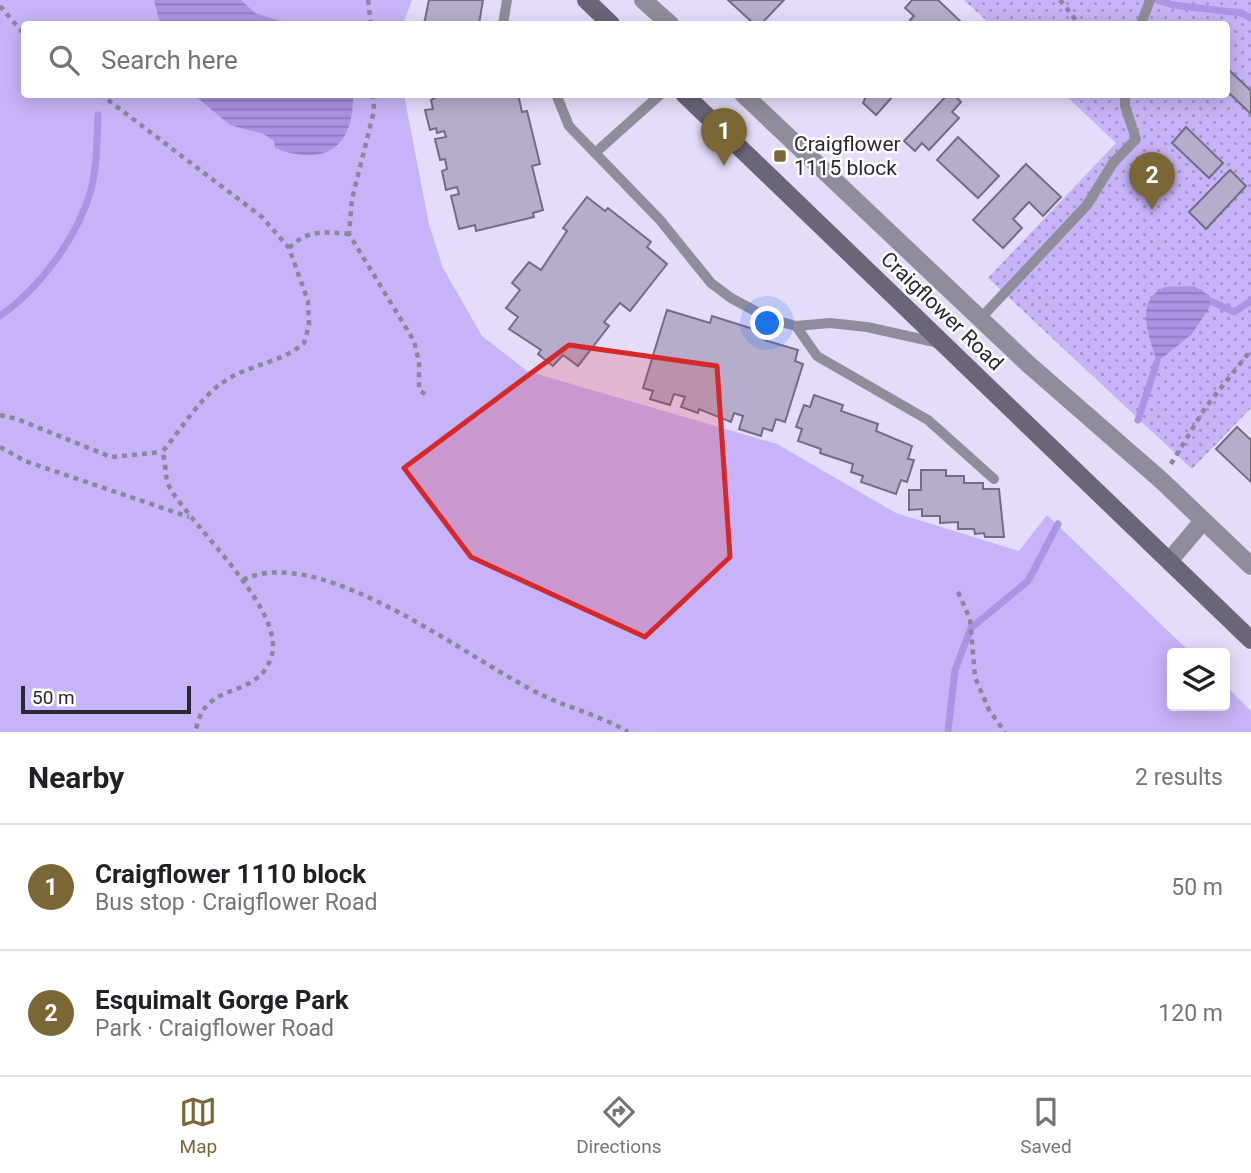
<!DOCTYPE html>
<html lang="en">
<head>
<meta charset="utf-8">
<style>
	body { margin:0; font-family:Roboto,sans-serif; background:#f6f6f6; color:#202124 }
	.controls { position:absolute; right:21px; bottom:21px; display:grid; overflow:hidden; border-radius:7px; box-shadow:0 4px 18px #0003 }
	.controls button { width:63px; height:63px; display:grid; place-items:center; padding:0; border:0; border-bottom:2px solid #e0e0e0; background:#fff; color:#202124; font:35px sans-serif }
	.scale { position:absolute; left:21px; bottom:18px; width:170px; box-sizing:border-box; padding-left:7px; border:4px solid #2a2732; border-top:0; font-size:19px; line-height:24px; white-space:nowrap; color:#2a2732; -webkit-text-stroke:5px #fff; paint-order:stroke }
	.you { position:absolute; left:768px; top:324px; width:24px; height:24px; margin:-18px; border:5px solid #fff; border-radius:50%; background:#1a73e8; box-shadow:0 0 0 10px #1a73e833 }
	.badge { display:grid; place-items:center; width:46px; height:46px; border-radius:50%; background:#7b6736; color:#fff; font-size:23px; font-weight:700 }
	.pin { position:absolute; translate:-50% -58px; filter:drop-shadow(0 2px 4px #0008) }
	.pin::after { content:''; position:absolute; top:37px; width:24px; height:21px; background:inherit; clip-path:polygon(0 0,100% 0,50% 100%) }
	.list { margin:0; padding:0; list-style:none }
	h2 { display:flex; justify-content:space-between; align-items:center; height:91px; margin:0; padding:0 28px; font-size:30px }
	h2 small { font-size:23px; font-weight:400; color:#757577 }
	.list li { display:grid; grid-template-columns:46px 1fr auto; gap:21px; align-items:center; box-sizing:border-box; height:126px; padding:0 28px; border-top:2px solid #e0e0e0 }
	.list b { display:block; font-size:26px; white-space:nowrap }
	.list p { margin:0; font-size:23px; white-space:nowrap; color:#757577 }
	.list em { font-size:23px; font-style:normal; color:#757577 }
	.icon { flex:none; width:38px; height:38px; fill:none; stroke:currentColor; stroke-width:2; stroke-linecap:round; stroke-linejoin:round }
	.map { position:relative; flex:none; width:1251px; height:732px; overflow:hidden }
	.search { position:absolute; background:#fff; box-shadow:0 4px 18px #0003; left:21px; right:21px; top:21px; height:77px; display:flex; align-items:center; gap:18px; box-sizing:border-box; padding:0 24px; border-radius:7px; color:#757577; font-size:26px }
	.sheet { height:343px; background:#fff }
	nav { display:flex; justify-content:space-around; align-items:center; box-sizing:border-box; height:98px; border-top:2px solid #e0e0e0; background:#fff; font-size:19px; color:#757577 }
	nav a { display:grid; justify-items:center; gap:4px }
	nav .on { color:#7b6736 }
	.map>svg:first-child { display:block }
</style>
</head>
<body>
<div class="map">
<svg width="1251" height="732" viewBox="0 0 1251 732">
	<defs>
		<pattern id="park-dots" width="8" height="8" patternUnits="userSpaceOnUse" patternTransform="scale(1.75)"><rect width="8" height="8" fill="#c7b4f8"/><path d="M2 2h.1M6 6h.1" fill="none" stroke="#a292c9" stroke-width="1.8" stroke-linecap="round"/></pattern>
		<pattern id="water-rules" width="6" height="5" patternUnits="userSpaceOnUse" patternTransform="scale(1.75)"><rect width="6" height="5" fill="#ac94e5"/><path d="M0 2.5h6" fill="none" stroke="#8c79ba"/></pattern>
	</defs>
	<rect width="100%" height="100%" fill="#e4dcfa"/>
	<!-- grass -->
	<polygon fill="#c7b4f8" points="0,0 412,0 403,24 24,24 24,94 404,95 429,224 443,268 482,336 527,371 777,444 896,513 1019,551 1047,515 1191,653 1172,653 1172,706 1225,706 1225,685 1251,711 1251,732 0,732"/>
	<!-- park -->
	<polygon fill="url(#park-dots)" points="964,0 1251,0 1251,408 1192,469 988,278 1116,143 1065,95 1226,94 1226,24 990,24"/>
	<!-- water -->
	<g fill="url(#water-rules)">
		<polygon points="154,0 241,0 255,13 290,24 160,24"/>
		<path d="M194,95H353C354,149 324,167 275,148L274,141L264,134L230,125Z"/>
		<path d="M1194,286L1209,295L1213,302L1192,334L1157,362C1150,336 1133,304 1164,287Z"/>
	</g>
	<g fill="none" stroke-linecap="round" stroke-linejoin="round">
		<!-- stream -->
		<g stroke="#ac94e5" stroke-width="7">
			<polyline points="1157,0 1173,5 1241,13 1251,18"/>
			<polyline points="1213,302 1234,312 1251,301"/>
			<path d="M0,316C40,288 77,238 91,190C97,166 97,140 98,115"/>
			<polyline points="1138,420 1157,362"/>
			<polyline points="948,732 955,670 971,628 1028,581 1058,524"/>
		</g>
	</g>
	<!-- building -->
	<g fill="#b5adcb" stroke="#746c87" stroke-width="2">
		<polygon points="429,0 483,0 479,24 424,24"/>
		<polygon points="728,0 784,0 761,24 754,24"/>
		<polygon points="912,0 938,0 960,21 957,24 914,24 910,20 914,16 905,8"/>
		<polygon points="1227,68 1251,91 1251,114 1226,90"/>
		<polygon points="442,94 518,94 522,112 527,111 540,164 532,166 543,210 533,213 534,217 476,231 475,225 459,229 451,196 459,194 457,187 446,190 442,171 447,169 445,159 440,160 435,139 446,137 444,131 437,133 436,128 430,130 425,110 433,109 431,100"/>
		<polygon points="867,94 895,94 876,115 863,103"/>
		<polygon points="948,94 953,94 961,102 952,112 959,118 929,150 922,143 915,151 904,141"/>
		<polygon points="1186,127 1223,163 1209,178 1172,143"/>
		<polygon points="958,137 999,176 978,198 937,160"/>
		<polygon points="1026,164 1061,197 1043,216 1029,202 1013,219 1022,228 1003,248 973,220"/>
		<polygon points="1230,170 1246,186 1206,229 1189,212"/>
		<polygon points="587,197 605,211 608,208 651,242 647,247 667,264 630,311 620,303 604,322 609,326 578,366 563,355 553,366 538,354 541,350 509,329 518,317 506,308 520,290 512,283 529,262 541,270 567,231 563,228"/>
		<polygon points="667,310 710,323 712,316 766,333 764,340 798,350 795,361 803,364 785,422 776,419 772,431 763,428 761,436 739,429 743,416 734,413 731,422 699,409 698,413 681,407 685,397 674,394 670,405 650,399 653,391 643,388"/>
		<polygon points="814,395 843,405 841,411 878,424 876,431 912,446 908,459 914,460 907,482 901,480 896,494 861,482 863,476 851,472 853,464 820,453 821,449 798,441 802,429 796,427 804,405 810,407"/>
		<polygon points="1237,427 1251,440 1251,482 1216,449"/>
		<polygon points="921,470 946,470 946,476 964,476 964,483 983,483 983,489 999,489 1004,537 985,537 984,533 975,534 974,529 958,529 958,522 940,523 940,516 922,516 922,509 909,510 909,490 921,490"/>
	</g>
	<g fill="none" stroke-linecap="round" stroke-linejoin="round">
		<!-- path -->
		<g stroke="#8c869b" stroke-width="4.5" stroke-dasharray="5 5" stroke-linecap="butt">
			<polyline points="368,0 371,24"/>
			<polyline points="1060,0 1079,24"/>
			<polyline points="0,6 24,34"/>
			<path d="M100,94L262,217L289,248L308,301L309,325L304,343C280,364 248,364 222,383C198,400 181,430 162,452C167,464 164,478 170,488C193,528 288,612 271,658C258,695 219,684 202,712C199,717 197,726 195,732"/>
			<polyline points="373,94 374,111 352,199 349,234 414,341 419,362 419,390 425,394"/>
			<path d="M289,248C308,229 324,232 349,234"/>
			<polyline points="0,415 17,419 111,457 162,452"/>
			<polyline points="0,447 25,461 189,517"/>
			<polyline points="1171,464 1205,408 1251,350"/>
			<path d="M243,580C321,541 473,663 544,696C572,709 601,716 628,732"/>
			<polyline points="958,592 970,619 975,677 989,710 1005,732"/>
		</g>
		<!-- service -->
		<g stroke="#908d9a" stroke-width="10">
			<polyline points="503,24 507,0"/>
			<polyline points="1141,24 1150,0"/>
			<polyline points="556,94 569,126 660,220 711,283 731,298 770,319 796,326 830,323 867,327 939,343"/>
			<polyline points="595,153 661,94"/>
			<polyline points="980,319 1087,205 1113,163 1136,139 1125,106 1125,94"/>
			<polyline points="796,326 817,356 928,420 994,479"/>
		</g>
		<!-- minor -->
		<g stroke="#908d9a" stroke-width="18">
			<polyline points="643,0 670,24"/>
			<polyline points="743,94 1027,363 1161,480 1251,566"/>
			<polyline points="1170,560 1203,521"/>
		</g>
		<!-- secondary -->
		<g stroke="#6a6577" stroke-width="18">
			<polyline points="586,0 611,24"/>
			<polyline points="684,94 1251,640"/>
		</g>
	</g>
	<!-- marked area -->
	<path fill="#d62828" fill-opacity="0.2" stroke="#d62828" stroke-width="5" stroke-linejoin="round" d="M569,345L717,366L730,557L645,637L471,557L404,468Z"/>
	<!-- markers -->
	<rect fill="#7b6736" stroke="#fff" stroke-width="2.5" x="773" y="149" width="14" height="14" rx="3.5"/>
	<g text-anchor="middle" stroke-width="5" stroke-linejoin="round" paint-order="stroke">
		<!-- poi labels -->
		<g font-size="21" fill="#2a2732" stroke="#fff" text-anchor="start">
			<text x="794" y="151">Craigflower<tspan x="794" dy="24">1115 block</tspan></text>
		</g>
		<!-- street labels -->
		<g font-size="21" fill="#2a2732" stroke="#fff">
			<text transform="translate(942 311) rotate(44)" y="7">Craigflower Road</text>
		</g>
	</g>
</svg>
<div class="controls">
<button><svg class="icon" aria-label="layers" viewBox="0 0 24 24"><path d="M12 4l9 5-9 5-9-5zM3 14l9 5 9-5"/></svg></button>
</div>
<div class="scale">50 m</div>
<div class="you"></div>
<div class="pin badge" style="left:724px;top:166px">1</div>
<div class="pin badge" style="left:1152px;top:210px">2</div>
<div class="search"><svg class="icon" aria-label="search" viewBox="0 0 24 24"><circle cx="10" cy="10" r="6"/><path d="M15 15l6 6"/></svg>Search here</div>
</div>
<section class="sheet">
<h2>Nearby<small>2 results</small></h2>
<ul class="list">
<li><span class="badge">1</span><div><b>Craigflower 1110 block</b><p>Bus stop · Craigflower Road</p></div><em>50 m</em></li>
<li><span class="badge">2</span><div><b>Esquimalt Gorge Park</b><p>Park · Craigflower Road</p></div><em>120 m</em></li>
</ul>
</section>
<nav>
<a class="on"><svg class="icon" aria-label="map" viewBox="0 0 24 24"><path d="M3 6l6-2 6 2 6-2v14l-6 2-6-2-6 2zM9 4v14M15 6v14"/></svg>Map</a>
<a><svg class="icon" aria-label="directions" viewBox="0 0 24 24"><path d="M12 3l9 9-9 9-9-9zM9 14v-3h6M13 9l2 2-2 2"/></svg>Directions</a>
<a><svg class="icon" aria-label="saved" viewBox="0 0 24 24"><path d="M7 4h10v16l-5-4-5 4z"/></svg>Saved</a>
</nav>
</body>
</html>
